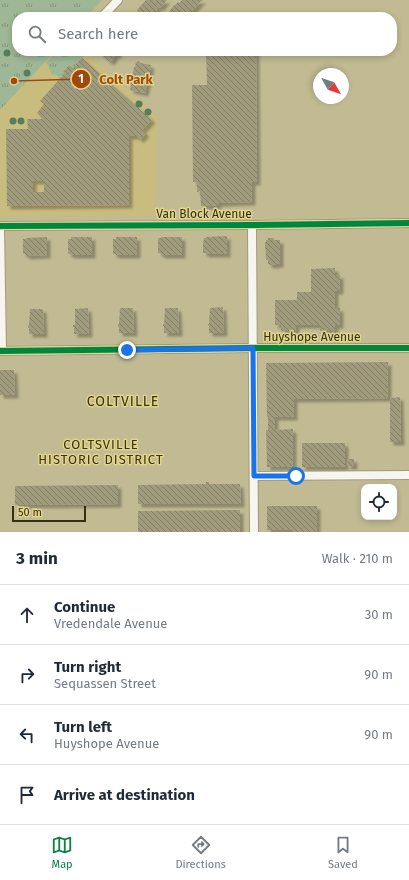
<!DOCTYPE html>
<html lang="en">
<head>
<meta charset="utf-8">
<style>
	body { margin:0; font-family:"Fira Sans",sans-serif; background:#f2f2f3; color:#1f2937 }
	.controls { position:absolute; right:12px; bottom:12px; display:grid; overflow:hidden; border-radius:8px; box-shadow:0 2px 6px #0003 }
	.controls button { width:36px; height:36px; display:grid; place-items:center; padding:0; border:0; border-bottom:1px solid #e0e1e3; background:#fff; color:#1f2937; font:20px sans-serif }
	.compass { position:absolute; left:313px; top:68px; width:36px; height:36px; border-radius:50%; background:#fff; box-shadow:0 2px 6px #0003; rotate:130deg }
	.scale { position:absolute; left:12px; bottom:10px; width:74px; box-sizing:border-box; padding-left:4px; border:2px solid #342f11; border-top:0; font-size:11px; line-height:14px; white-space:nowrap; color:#342f11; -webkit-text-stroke:3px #e1d58c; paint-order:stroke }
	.stop { position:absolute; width:12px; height:12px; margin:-9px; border:3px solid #1a73e8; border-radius:50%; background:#fff }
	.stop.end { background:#1a73e8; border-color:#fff; box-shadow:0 1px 4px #0008 }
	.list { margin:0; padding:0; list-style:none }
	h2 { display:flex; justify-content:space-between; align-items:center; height:52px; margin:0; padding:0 16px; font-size:17px }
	h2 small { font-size:13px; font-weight:400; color:#747a83 }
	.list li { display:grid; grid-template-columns:26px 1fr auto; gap:12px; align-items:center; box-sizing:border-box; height:60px; padding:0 16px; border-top:1px solid #e0e1e3 }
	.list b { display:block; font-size:15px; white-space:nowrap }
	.list p { margin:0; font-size:13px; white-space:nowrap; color:#747a83 }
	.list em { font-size:13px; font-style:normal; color:#747a83 }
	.icon { flex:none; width:22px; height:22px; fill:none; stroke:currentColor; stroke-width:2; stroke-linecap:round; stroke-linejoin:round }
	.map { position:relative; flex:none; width:409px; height:532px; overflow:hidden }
	.search { position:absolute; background:#fff; box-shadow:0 2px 6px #0003; left:12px; right:12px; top:12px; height:44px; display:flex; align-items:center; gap:10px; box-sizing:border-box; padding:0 14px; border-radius:16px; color:#747a83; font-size:15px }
	.sheet { height:292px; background:#fff }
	nav { display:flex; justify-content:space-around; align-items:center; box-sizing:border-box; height:56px; border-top:1px solid #e0e1e3; background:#fff; font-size:11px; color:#747a83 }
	nav a { display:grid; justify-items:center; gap:2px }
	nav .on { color:#0b8043 }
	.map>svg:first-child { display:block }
</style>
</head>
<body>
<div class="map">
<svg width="409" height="532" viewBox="0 0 409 532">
	<defs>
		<pattern id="grass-tufts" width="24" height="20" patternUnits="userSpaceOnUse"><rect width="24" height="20" fill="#9eb796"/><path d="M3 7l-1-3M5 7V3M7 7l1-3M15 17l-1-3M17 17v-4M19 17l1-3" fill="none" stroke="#829579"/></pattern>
		<pattern id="building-back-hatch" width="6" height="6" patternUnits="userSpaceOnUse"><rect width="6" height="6" fill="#a09b7b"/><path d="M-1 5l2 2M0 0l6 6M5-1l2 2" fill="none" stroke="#837f63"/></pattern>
		<filter id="shadow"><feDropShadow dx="3.5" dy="3.5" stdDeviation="1" flood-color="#0004"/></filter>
	</defs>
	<rect width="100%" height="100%" fill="#c1ba93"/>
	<!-- built -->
	<polygon fill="#c8bc7f" points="55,51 85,51 157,116 155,216 0,217 0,54 29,79"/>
	<!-- grass -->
	<g fill="url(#grass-tufts)">
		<polygon points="0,0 102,0 86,17 17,17 17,51 55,51 0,110"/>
		<polygon points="56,51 85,51 87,53 73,68 69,65 63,71 65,73 60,78 55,74 52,75 48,66 46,63"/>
	</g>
	<!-- building -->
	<g fill="url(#building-back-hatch)" fill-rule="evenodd" filter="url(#shadow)">
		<polygon points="146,0 167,0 160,8 157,6 156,7 158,8 156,11 157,12 151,17 132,17 138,12 137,10"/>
		<polygon points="182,0 203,0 201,2 201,1 196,7 192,11 193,11 191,13 190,13 188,12 184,17 172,17 168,13 174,5 174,6 178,2 179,3"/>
		<polygon points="100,51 120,51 118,53 119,53 117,55 117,54 113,58 114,59 110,62 99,52"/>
		<polygon points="206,51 256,51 257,182 252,182 252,202 218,203 218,206 201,206 200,191 197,192 197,182 193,182 192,85 207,85"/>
		<path d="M82,58L152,120L142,130L146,133L140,140L137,136H129V205L7,206L6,129H28L27,119H43L37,113L44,104L40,101L65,73L63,72L69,65L73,68ZM33,181H44V192H33Z"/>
		<polygon points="138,61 140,62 140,63 151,65 150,67 151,67 150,70 149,77 148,77 147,81 148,82 147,84 146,88 146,89 145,93 130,90 131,85 130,85 131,81 132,81 134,67 135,67 136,62 137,62"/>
		<polygon points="227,236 227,254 206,254 206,253 203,253 203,242 204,238 206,238 206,237"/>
		<polygon points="47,237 47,255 26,256 26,254 23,254 23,239 26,239 26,238"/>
		<polygon points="71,237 92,237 92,255 71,255 71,254 68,254 68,239 71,239"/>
		<polygon points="116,237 137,237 137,255 116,255 116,254 113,254 113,239 116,239"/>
		<polygon points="161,237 182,237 182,255 161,255 161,253 158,253 158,238 161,238"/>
		<polygon points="268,238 274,238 274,240 280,240 280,264 276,264 276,265 270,265 270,264 268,264 268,260 266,260 265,242 266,242 266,240 268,240"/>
		<polygon points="335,268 335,275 340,275 340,291 335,291 335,308 340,308 340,325 335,325 335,331 320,331 320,325 296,325 296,331 281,331 281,325 275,325 275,300 297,300 297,292 311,292 311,269"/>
		<polygon points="223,307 224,333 209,333 209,326 208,326 208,324 209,324 210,308"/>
		<polygon points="88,308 89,334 74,334 74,327 73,327 73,325 75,325 75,309"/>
		<polygon points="120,308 133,308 134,333 119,333 119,327 118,327 118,324 119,324"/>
		<polygon points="165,308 178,308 179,333 164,333 164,326 163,326 163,324 164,324"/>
		<polygon points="30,309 43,309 44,334 29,334 29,328 28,328 28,325 29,325"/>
		<polygon points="388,362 388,398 294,399 294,417 275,417 275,430 293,429 293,467 267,467 266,430 268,430 268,417 267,417 266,363"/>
		<polygon points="0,370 14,370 15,395 0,395"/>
		<polygon points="400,397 401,442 390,442 390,398"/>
		<rect x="302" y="443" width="43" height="24"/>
		<polygon points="348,459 354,459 354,466 347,466"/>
		<polygon points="206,482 209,482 209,484 240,484 241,504 138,504 138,485 206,484"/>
		<polygon points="117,485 118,485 118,504 15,505 15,486"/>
		<polygon points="267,506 317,506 317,532 293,532 293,530 267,530"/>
		<polygon points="240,510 240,532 138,532 138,511"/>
	</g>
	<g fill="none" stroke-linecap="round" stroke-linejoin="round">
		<!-- street casing -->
		<g stroke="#a09a7b" stroke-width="10">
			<g id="street">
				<polyline points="102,17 118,0"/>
				<polyline points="252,225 254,532"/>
				<polyline points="0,226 252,225 409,223"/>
				<polyline points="0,226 2,351"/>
				<polyline points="0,351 253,348 409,348"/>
				<polyline points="254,476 409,475"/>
			</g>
		</g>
		<!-- street -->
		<use href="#street" stroke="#f6f5ef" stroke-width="8"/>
		<!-- cycleway casing -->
		<g stroke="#e1d58c" stroke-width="8">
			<g id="cycleway">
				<polyline points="0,226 252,225 409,223"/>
				<polyline points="0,351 253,348 409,348"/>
			</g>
		</g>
		<!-- cycleway -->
		<use href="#cycleway" stroke="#00873e" stroke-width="6"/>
	</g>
	<!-- trees -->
	<g fill="#577e5b">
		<circle cx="7" cy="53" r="3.5"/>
		<circle cx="27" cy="73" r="3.5"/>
		<circle cx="139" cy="104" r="3.5"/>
		<circle cx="148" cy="112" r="3.5"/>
		<circle cx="13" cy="121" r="3.5"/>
		<circle cx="21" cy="121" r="3.5"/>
	</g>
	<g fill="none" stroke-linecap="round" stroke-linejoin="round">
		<!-- route -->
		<polyline stroke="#1a73e8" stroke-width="5" points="127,350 253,348 254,476 296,476"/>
	</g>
	<g text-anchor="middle" stroke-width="3" stroke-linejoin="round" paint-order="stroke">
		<!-- street labels -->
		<g font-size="12" fill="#342f11" stroke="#e1d58c">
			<text x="204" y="218">Van Block Avenue</text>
			<text x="312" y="341">Huyshope Avenue</text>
		</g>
		<!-- neighbourhood labels -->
		<g font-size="13" letter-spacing="1" fill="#39320c" stroke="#e1d58c">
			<text x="101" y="449">COLTSVILLE<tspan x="101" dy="15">HISTORIC DISTRICT</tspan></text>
		</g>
		<!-- quarter labels -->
		<g font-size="14" letter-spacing="1" fill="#39320c" stroke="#e1d58c">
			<text x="123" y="406">COLTVILLE</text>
		</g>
	</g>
	<!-- callouts -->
	<path fill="none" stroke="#a0480e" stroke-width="1.5" d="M14 81L81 79"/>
	<g fill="#a0480e" stroke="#e1d58c" stroke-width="1.5">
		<circle cx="14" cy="81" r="4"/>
		<circle cx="81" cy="79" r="10"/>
	</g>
	<g font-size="12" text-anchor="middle" font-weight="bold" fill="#fff">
		<text x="81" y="83">1</text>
	</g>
	<g font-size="13" text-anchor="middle" font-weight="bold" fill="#a0480e" stroke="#e1d58c" stroke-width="3" stroke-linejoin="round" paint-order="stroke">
		<text x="126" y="84">Colt Park</text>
	</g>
</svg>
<div class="controls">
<button><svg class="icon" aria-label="locate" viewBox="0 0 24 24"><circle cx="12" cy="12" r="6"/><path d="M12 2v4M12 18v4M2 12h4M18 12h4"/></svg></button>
</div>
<svg class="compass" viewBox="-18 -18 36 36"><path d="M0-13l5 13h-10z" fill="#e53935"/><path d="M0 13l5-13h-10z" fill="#747a83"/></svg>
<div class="scale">50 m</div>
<div class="stop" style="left:296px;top:476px"></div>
<div class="stop end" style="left:127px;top:350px"></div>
<div class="search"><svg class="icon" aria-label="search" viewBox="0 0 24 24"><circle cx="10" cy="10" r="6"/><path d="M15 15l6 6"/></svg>Search here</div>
</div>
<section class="sheet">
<h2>3 min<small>Walk · 210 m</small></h2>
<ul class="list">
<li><svg class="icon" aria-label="ahead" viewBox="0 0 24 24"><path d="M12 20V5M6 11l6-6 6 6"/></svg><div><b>Continue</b><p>Vredendale Avenue</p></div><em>30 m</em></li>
<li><svg class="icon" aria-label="right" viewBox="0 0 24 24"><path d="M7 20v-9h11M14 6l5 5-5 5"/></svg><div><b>Turn right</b><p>Sequassen Street</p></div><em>90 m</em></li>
<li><svg class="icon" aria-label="left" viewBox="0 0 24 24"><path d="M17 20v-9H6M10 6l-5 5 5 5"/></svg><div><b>Turn left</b><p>Huyshope Avenue</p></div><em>90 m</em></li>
<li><svg class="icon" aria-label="arrive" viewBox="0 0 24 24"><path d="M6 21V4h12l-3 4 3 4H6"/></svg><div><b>Arrive at destination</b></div></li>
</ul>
</section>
<nav>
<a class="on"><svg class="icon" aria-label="map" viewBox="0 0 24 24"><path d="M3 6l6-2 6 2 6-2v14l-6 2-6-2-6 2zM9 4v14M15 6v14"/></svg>Map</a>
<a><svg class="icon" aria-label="directions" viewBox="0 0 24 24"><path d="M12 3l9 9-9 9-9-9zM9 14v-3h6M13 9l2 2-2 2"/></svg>Directions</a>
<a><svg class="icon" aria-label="saved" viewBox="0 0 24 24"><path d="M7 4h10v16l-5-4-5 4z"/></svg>Saved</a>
</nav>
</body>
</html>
